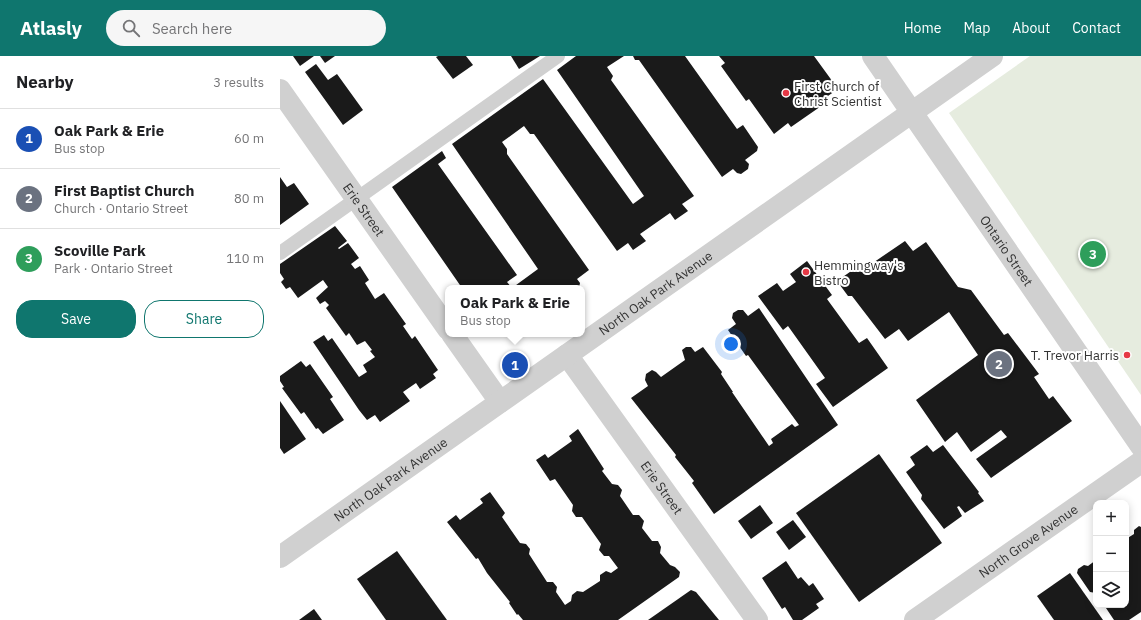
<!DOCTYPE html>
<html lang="en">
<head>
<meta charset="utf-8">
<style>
	body { margin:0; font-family:"IBM Plex Sans",sans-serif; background:#f6f6f6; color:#202124 }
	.controls { position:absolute; right:12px; bottom:12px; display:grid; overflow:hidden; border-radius:8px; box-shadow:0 2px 10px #0003 }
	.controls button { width:36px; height:36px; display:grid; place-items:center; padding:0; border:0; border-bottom:1px solid #e0e0e0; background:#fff; color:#202124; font:20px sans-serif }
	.you { position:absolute; left:451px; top:288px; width:14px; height:14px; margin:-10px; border:3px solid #fff; border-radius:50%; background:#1a73e8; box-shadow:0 0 0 6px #1a73e833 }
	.badge { display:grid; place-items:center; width:26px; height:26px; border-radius:50%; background:#0f766e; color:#fff; font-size:13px; font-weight:700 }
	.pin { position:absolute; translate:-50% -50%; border:2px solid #fff; box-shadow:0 1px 4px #0006 }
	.popup { position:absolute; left:165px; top:229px; width:140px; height:52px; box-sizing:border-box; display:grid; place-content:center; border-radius:8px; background:#fff; filter:drop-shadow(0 1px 3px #0005); font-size:13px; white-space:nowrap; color:#757577 }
	.popup b { font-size:15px; color:#202124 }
	.popup::after { content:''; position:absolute; left:50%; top:100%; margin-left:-8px; border:8px solid transparent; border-top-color:#fff }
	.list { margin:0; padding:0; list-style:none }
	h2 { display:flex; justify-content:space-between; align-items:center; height:52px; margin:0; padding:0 16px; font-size:17px }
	h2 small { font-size:13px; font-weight:400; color:#757577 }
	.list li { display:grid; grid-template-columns:26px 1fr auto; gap:12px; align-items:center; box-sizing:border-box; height:60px; padding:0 16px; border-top:1px solid #e0e0e0 }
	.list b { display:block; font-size:15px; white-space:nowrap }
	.list p { margin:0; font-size:13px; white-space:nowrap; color:#757577 }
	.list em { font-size:13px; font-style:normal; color:#757577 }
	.actions { display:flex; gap:8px; padding:12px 16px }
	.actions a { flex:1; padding:9px 0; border:1px solid #0f766e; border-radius:16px; text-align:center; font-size:14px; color:#0f766e }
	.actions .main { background:#0f766e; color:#fff }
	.icon { flex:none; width:22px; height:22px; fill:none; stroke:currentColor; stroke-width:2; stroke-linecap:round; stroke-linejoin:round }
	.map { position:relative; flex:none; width:861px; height:564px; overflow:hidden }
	header { display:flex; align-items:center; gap:24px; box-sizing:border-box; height:56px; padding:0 20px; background:#0f766e; color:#fff }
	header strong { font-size:19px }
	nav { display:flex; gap:22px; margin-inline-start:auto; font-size:14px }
	.search { width:280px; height:36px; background:#f6f6f6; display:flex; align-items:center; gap:10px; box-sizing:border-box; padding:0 14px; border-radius:22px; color:#757577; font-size:15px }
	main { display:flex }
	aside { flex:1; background:#fff }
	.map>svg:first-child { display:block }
</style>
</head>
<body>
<header>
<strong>Atlasly</strong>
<div class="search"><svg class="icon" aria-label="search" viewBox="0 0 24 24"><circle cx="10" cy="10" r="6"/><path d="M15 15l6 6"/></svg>Search here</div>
<nav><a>Home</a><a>Map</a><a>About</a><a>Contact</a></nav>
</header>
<main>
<aside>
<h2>Nearby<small>3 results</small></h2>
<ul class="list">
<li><span class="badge" style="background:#1a4fb4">1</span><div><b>Oak Park &amp; Erie</b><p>Bus stop</p></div><em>60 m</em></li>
<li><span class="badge" style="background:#6b7280">2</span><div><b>First Baptist Church</b><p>Church · Ontario Street</p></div><em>80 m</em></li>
<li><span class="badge" style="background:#2e9e5b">3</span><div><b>Scoville Park</b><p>Park · Ontario Street</p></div><em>110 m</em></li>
</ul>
<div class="actions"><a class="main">Save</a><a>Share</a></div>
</aside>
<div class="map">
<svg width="861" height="564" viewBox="0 0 861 564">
	<rect width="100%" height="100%" fill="#fff"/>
	<!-- green -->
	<polygon fill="#e6ecdf" points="750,0 861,0 861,339 669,57"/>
	<!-- building -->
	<g fill="#1a1a1a">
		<polygon points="13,0 34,0 20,10"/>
		<polygon points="40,0 55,0 45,7"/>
		<polygon points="158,0 186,0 193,9 173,23 156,1"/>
		<polygon points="231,0 260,0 239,13"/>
		<polygon points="296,0 344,0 327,11 333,20 331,24 414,140 402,148 408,155 395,164 390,157 360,178 366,185 353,194 348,187 337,195 254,78 250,78 244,70 222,86 227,93 227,98 309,214 297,223 300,227 299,232 232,232 258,213 172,88 263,23 353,148 364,140 277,14"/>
		<polygon points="353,0 405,0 457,73 463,69 478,91 477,95 465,104 469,108 468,113 461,118 457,117 453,113 442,121 359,4 355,4"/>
		<polygon points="439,0 534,0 558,33 545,42 547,46 511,71 508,67 494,78 469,43 466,45 441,10 445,7"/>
		<polygon points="36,8 48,24 57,18 83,54 63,69 25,16"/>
		<polygon points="162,95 166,102 158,108 237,219 227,226 232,232 182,232 112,131"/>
		<polygon points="0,121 7,131 14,127 29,148 0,169"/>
		<polygon points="55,170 67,185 58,192 59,193 68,187 79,202 71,208 75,213 80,210 89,224 85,227 95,243 104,237 126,268 123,270 132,283 135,280 158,314 153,318 156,322 140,333 136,327 123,336 130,345 100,366 95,359 87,364 79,354 33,286 44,279 48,285 52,282 79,321 87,316 83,309 95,301 90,295 92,294 85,285 77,289 69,277 66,280 46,252 49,249 45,245 40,248 36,242 48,231 43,224 18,242 10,231 6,233 1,226 4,223 0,217 0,208"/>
		<polygon points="625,185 633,195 646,186 678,231 691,234 724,279 728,277 759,318 754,321 769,343 773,340 792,365 711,422 696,403 727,381 721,374 691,396 677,376 665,386 636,344 698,299 669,256 628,285 619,273 605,283 572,240 568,240 557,225 577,211 581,215"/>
		<polygon points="527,205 552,239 547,243 579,287 587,282 608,312 553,351 536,328 545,322 508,270 503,274 478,240 497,227 503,235 516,226 510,218"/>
		<polygon points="479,252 558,369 434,458 412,427 414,425 395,401 396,399 351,342 368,330 365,324 366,318 372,314 376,316 381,321 405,304 402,294 406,291 411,291 415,296 423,291 442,316 441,318 453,336 452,336 489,390 493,387 491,383 512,368 515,371 519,369 468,299 466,300 448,274 456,268 452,262 453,257 458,254 463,254 468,260"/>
		<polygon points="21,305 26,311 30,308 53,341 50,343 64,364 43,378 38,372 36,373 24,356 21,358 2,332 4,331 0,325 0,320"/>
		<polygon points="0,345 26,383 4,398 0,392"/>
		<polygon points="298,373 324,413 322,415 332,428 338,429 342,434 340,440 353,459 359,459 364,465 362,472 372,485 378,485 381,491 380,497 390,509 395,511 400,516 399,521 338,564 243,564 238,558 237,559 229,547 230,546 207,517 198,502 196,503 167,466 176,459 180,464 203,447 200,443 210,436 225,457 222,461 240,487 246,488 250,493 249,498 267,526 273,526 277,531 276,536 285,549 291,545 292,539 297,535 303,536 320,525 320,519 326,515 331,517 338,512 329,500 324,500 319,494 321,488 302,461 296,461 292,455 293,449 275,423 270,425 256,404 265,398 268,402 292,385 289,380"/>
		<polygon points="647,389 653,396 663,389 699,436 698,437 704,445 685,457 679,450 677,451 682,460 664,473 641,443 642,439 626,416 635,409 630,401"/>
		<polygon points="599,398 662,487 579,546 516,457"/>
		<polygon points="480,449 493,467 471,483 458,465"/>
		<polygon points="513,464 526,481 509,494 496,476"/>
		<polygon points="859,470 861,471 861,556 849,564 834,564 824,549 846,549 846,483 854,478 854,474"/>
		<polygon points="117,495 167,564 106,564 77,523"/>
		<polygon points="816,504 816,537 810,536 797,517 798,513 804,509 808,510"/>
		<polygon points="506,505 518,523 521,521 529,530 533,527 544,543 536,548 539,552 522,564 513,564 505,551 502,553 482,522"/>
		<polygon points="790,517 823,564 774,564 757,540"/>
		<polygon points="411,534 416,536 439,564 368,564"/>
		<polygon points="34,553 42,564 19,564"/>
	</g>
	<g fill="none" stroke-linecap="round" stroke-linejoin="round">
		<!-- service -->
		<polyline stroke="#d0d0d0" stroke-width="14" points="0,197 278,0"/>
		<!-- minor -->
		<g stroke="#d0d0d0" stroke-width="22">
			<path id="s1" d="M593,0L861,390"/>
			<path id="s2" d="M0,34L168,273"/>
			<polyline points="172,278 220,346"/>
			<path id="s3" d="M287,299L477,564"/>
			<path id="s4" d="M635,564L861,406"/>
		</g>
		<!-- tertiary -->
		<path stroke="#d0d0d0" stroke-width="22" id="s5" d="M0,501L712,0"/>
	</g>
	<!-- markers -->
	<g fill="#e63946" stroke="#fff" stroke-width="1.5">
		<circle cx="506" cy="37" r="4"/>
		<circle cx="526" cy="216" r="4"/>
		<circle cx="847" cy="299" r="4"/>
	</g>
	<g text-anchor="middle" stroke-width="4" stroke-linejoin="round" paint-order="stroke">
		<!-- poi labels -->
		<g font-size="13" fill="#333" stroke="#fff" text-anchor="start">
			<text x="514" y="35">First Church of<tspan x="514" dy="15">Christ Scientist</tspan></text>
			<text x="534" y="214">Hemmingway's<tspan x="534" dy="15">Bistro</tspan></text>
			<text x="839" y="304" text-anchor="end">T. Trevor Harris</text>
		</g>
		<!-- street labels -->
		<g font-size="13" fill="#333" stroke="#fff">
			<text dy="5" stroke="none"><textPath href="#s2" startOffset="146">Erie Street</textPath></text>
			<text dy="5" stroke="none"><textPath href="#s1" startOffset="236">Ontario Street</textPath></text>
			<text dy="5" stroke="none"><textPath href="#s5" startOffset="459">North Oak Park Avenue</textPath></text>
			<text dy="5" stroke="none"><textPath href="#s5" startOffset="135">North Oak Park Avenue</textPath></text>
			<text dy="5" stroke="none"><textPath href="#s3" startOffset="163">Erie Street</textPath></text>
			<text dy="5" stroke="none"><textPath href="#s4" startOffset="138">North Grove Avenue</textPath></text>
		</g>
	</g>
</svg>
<div class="controls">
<button>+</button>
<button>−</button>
<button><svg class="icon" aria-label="layers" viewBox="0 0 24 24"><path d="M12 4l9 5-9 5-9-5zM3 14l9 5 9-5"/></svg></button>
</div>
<div class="you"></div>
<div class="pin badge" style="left:235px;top:309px;background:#1a4fb4">1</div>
<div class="popup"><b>Oak Park &amp; Erie</b>Bus stop</div>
<div class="pin badge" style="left:719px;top:308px;background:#6b7280">2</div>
<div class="pin badge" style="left:813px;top:198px;background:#2e9e5b">3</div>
</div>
</main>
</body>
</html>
